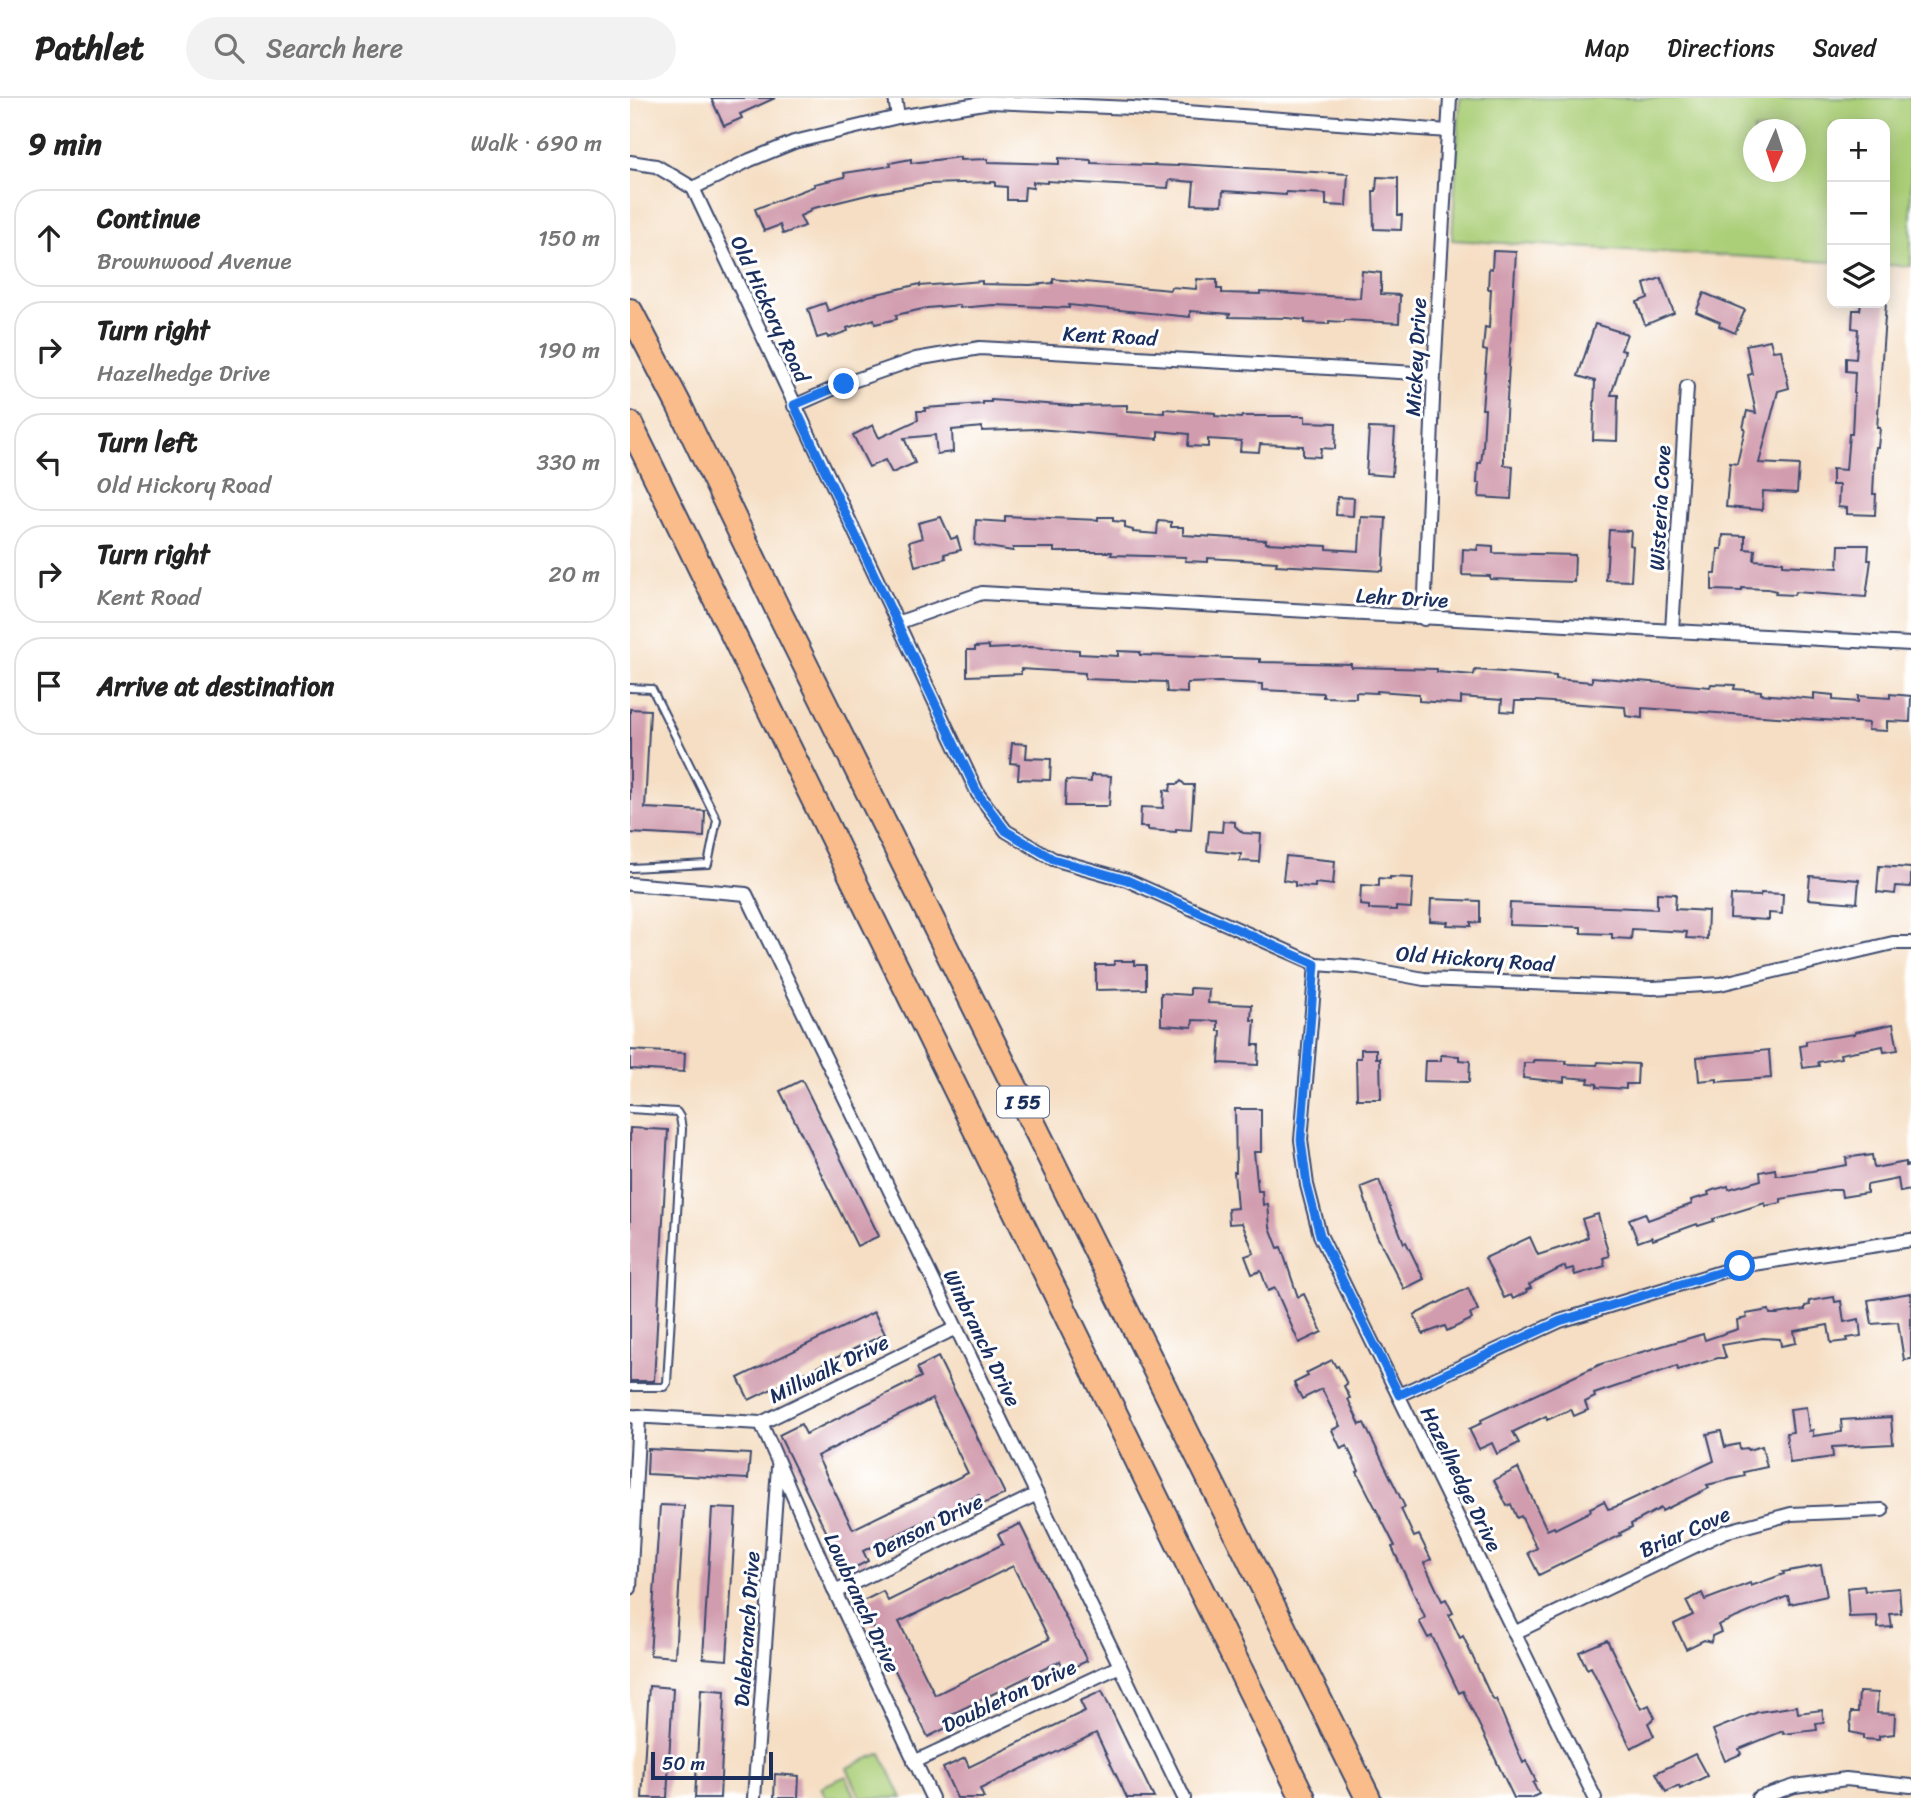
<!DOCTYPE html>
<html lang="en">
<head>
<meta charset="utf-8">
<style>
	body { margin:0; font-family:Sriracha,sans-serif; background:#f2f2f2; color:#222 }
	.controls { position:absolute; right:21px; top:21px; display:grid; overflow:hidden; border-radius:14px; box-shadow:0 4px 18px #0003 }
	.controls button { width:63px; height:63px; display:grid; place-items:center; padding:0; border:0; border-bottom:2px solid #e0e0e0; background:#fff; color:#222; font:35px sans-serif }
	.compass { position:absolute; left:1113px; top:21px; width:63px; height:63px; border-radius:50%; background:#fff; box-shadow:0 4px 18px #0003; rotate:183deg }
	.scale { position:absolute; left:21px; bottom:18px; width:122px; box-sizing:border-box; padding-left:7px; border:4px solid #1b2f5e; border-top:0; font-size:19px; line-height:24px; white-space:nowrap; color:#1b2f5e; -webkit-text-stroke:5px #fff; paint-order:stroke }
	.stop { position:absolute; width:21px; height:21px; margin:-16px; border:5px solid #1a73e8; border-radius:50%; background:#fff }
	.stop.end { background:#1a73e8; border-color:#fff; box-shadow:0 2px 7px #0008 }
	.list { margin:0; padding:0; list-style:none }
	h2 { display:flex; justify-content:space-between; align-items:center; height:91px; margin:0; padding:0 28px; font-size:30px }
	h2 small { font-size:23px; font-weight:400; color:#767676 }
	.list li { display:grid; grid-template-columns:46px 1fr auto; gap:21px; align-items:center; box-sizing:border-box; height:98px; margin:0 14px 14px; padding:0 14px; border:2px solid #e0e0e0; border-radius:28px }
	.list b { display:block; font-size:26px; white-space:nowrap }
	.list p { margin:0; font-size:23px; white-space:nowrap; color:#767676 }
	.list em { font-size:23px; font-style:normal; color:#767676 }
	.icon { flex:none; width:38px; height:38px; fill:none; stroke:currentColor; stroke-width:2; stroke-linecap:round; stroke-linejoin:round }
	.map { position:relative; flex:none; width:1281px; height:1700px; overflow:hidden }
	header { display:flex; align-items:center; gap:42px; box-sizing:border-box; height:98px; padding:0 35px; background:#fff; border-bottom:2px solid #e0e0e0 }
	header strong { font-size:33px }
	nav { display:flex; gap:38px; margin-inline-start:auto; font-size:24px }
	.search { width:490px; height:63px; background:#f2f2f2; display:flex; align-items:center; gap:18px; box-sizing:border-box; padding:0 24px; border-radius:38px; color:#767676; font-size:26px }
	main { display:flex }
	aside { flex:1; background:#fff }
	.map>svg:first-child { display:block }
</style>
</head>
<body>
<header>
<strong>Pathlet</strong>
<div class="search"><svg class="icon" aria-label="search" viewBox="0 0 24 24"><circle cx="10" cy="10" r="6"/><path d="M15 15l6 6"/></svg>Search here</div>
<nav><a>Map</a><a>Directions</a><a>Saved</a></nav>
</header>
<main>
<aside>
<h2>9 min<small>Walk · 690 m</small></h2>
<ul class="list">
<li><svg class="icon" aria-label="ahead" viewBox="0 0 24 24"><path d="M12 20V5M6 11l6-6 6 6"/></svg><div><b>Continue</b><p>Brownwood Avenue</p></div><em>150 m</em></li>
<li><svg class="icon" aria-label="right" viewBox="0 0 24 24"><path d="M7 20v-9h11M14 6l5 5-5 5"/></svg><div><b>Turn right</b><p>Hazelhedge Drive</p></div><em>190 m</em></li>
<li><svg class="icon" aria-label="left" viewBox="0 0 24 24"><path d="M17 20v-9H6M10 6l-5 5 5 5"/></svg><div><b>Turn left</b><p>Old Hickory Road</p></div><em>330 m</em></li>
<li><svg class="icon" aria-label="right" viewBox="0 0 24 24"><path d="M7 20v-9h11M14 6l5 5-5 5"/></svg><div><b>Turn right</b><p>Kent Road</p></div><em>20 m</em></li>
<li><svg class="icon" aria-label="arrive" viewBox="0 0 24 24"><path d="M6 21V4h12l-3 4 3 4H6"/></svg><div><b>Arrive at destination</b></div></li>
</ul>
</aside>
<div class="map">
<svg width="1281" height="1700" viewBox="0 0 1281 1700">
	<rect width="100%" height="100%" fill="#fff"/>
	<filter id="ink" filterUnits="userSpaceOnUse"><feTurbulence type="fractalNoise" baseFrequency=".0143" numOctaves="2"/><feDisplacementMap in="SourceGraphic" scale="14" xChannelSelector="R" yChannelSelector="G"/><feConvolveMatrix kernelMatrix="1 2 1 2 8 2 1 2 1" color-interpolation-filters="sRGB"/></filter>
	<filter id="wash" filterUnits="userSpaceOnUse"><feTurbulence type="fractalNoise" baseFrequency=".00686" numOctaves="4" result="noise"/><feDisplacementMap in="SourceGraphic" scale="28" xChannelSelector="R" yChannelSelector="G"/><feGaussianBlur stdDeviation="1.57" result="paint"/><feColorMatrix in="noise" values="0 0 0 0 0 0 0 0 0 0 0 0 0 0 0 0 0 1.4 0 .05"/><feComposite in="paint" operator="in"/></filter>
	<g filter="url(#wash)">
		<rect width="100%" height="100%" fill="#f5dec3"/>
		<!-- green -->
		<g fill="#abcf78" stroke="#637f6b" stroke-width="2" fill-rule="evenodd">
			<path d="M830,0H1281V168L1255,167V26H1202V164L822,142ZM1124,32H1166V74H1124Z"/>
			<polygon points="251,1655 272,1700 231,1700 217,1670"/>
			<polygon points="216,1678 226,1700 196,1700 191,1689"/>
		</g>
		<g id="blocks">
			<!-- building -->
			<g fill="#d19cae" fill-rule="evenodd">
				<polygon points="81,0 145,0 110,16 112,20 94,28"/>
				<polygon points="330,59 330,62 358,61 358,64 429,66 429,60 461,62 461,65 548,68 548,66 718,76 716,108 696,107 696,96 656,94 656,97 593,93 592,107 562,106 564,84 539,82 538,90 417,83 417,85 403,84 403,90 395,89 394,102 377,102 377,89 365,88 365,84 298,86 241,96 180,111 181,113 170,118 175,128 153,136 150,127 134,133 125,111 185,88 184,86 215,79 214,75 261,68 260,65 281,61 281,65"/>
				<polygon points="747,79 768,80 768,117 772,117 771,132 744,131 743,93 746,93"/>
				<polygon points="863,153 886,154 874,349 874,367 883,368 881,401 849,399 850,385 847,385 848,365 851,365 853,348 855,311 852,311 857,253 853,252 855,229 859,230 861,191 858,191 859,170 862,171"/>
				<polygon points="732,173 751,175 751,196 770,197 769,225 715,222 714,224 699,223 699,226 675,225 675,222 657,220 599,219 600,216 560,213 560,219 439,207 439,210 363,207 330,210 330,207 297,210 266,217 267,221 245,226 244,221 217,230 218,233 198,240 197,237 187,240 178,211 195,205 198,213 238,198 290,186 290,188 352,183 352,186 400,187 423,185 423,181 540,192 541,189 566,191 567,181 587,182 587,191 592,191 592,195 630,196 630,194 730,200"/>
				<polygon points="1031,180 1044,215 1015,227 1007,204 1018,200 1014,186"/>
				<polygon points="1074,195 1115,212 1105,235 1089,228 1090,224 1066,214"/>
				<polygon points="1231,205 1256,205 1247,330 1250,330 1248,349 1246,349 1245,355 1243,396 1246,396 1245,417 1217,416 1217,410 1208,409 1209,387 1202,387 1202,371 1216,372 1219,336 1222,336 1225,274 1216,273 1216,260 1226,261 1228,231 1222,230 1223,212 1230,212"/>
				<polygon points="965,226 997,236 991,252 995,253 981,297 988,297 987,343 963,342 965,283 948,278"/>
				<polygon points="1140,242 1143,253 1151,252 1159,290 1148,293 1129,365 1169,367 1167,395 1133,393 1132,412 1096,409 1100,365 1107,366 1115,331 1113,330 1117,313 1126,315 1118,277 1122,276 1116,247"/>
				<polygon points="361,302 443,308 497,307 497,313 534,315 534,311 585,315 585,318 611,320 612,318 675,318 675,324 706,325 705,351 691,350 690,359 673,358 673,348 630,346 629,354 610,353 611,343 578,341 578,349 558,348 559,336 528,333 528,341 407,331 352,333 352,329 322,332 323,354 307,356 305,337 274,340 285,365 262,375 255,362 239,369 223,337 243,327 249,340 288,322 287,313 295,313 295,310 353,306 353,304 361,304"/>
				<polygon points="739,330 765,331 762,378 736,376"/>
				<polygon points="707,399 724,400 723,418 706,417"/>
				<polygon points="375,418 468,422 468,419 483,419 483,423 495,424 495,430 503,432 503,434 527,436 528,423 541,424 541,429 553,429 553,437 636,442 636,445 697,448 697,451 729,453 731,419 756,420 753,473 646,467 647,464 578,460 578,464 555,463 556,459 481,457 482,454 424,454 424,450 383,450 383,453 345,447 346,422 375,424"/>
				<polygon points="311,419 321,441 327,439 331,452 314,456 316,460 285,468 279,444 292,440 288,425"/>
				<polygon points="979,432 1001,433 1000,447 1003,448 1001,483 976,482"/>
				<polygon points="1093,437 1115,438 1115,451 1125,452 1124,462 1153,464 1153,467 1208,470 1209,447 1239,447 1238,462 1241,462 1236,499 1165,494 1164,497 1145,496 1146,493 1138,491 1112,490 1112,493 1082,492 1082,476 1086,476 1088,451 1092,451"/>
				<polygon points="848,447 863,448 863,455 945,457 944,484 860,481 860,478 832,477 833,451 847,452"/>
				<polygon points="359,548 359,551 400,549 449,552 449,556 488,558 488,553 510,554 510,557 630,561 630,564 721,566 721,569 807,571 807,574 844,577 845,572 926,578 926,581 962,584 962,579 1080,589 1081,586 1105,587 1104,591 1131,593 1131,596 1184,601 1184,595 1203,597 1203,602 1228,604 1228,598 1260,600 1260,596 1281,598 1280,624 1257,623 1257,633 1238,632 1239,625 1042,612 1012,610 1012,620 996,618 995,609 907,603 885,603 884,614 871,613 872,602 831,599 831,606 789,603 789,596 747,593 747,595 726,594 726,600 693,599 693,595 632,592 632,586 590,584 557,585 557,595 537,594 536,584 455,581 455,575 391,571 391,576 337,578 337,552 345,552 345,549"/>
				<polygon points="0,611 20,612 15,710 75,713 74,739 0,735"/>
				<polygon points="382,645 397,646 396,660 421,661 420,682 388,681 389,666 380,665"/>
				<polygon points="461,677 481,678 479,708 435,708 436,682 461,684"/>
				<polygon points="551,683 555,687 564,687 561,732 546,731 546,734 518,732 518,729 510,729 511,709 533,710 534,692 540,693 541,686 548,686"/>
				<polygon points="593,723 605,724 605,728 613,735 631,736 629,764 610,763 611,756 577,753 579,733 592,734"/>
				<polygon points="656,758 705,763 703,787 685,785 685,789 665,788 665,784 653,782"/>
				<polygon points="1249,768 1281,770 1281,789 1266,788 1265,796 1247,794"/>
				<polygon points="1180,778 1229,782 1227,805 1178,801"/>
				<polygon points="760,779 783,780 781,810 766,809 766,812 739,811 739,808 730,807 731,787 749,788 749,780 760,781"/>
				<polygon points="1027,795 1046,796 1045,811 1078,813 1077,841 1056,840 1057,834 1002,831 1001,841 982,840 982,836 951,835 951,829 879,827 880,805 1027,811"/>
				<polygon points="1131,795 1153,796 1152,816 1139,815 1139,822 1100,820 1101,797 1130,798"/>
				<polygon points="801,801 850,803 850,825 841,824 841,828 817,827 818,824 800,823"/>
				<polygon points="484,863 505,863 505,867 516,867 516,891 466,892 466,867 484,867"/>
				<polygon points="560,890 579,891 578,905 622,907 621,922 625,922 623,947 629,947 628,967 589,965 591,933 588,933 588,923 563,922 562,929 531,927 531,895 560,897"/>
				<polygon points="1263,926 1268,952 1254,954 1253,948 1210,956 1211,960 1188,964 1189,968 1173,970 1170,948 1176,947 1176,943 1225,936 1225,934"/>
				<polygon points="731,951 746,951 746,960 750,960 751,1001 727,1001 726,960 731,960"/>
				<polygon points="0,952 55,955 54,974 0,971"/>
				<polygon points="1139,952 1141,980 1087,984 1087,981 1069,983 1067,959"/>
				<polygon points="811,957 829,958 829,962 840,963 839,984 794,983 795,963 811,963"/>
				<polygon points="904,962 936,963 936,966 967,967 968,964 1008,966 1007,986 996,986 996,991 967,989 967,986 958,985 959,981 934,979 934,984 893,980 894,965 904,965"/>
				<polygon points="172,982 249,1138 227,1148 150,993"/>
				<polygon points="605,1011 631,1011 631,1054 624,1054 628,1093 632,1093 633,1107 638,1106 640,1129 648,1150 651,1149 668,1199 674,1196 692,1234 669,1245 645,1190 638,1193 631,1173 622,1176 615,1158 624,1155 612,1125 599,1126 598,1111 607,1110 604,1074 606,1074"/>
				<polygon points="0,1030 38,1032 24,1283 0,1283"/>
				<polygon points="1235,1057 1235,1058 1242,1057 1244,1070 1276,1064 1276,1068 1281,1067 1281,1092 1270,1094 1268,1081 1237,1087 1237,1095 1212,1099 1211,1092 1201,1092 1151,1101 1151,1105 1136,1108 1135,1105 1083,1121 1084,1123 1068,1128 1067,1126 1023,1142 1022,1139 1008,1144 999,1121 1015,1115 1018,1122 1062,1106 1061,1102 1079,1097 1078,1094 1083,1092 1098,1088 1099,1091 1131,1082 1130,1074 1145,1071 1146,1077 1154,1077 1182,1073 1217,1067 1216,1060"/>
				<polygon points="749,1082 774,1145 776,1144 794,1181 774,1191 747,1138 731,1089"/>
				<polygon points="968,1116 979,1158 973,1160 975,1168 945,1177 943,1170 936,1172 935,1168 905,1183 899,1187 901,1190 896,1192 897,1194 883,1201 881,1197 874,1200 855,1160 900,1139 908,1157 948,1144 958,1139 952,1121"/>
				<polygon points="838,1190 848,1212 840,1216 842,1221 817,1233 815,1228 793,1236 784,1217"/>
				<polygon points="1281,1195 1281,1261 1274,1262 1268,1224 1242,1226 1238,1202"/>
				<polygon points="1204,1199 1205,1204 1211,1203 1214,1224 1229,1221 1231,1238 1217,1240 1218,1243 1201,1245 1198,1227 1164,1233 1166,1245 1151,1248 1150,1241 1133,1240 1092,1247 1096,1260 1088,1260 1048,1272 1047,1268 964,1296 965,1299 955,1304 958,1312 944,1318 941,1311 917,1322 916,1318 883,1334 889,1345 867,1356 862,1345 849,1351 839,1331 852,1325 851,1322 971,1266 1073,1236 1075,1242 1108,1231 1107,1222 1117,1220 1116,1216 1139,1212 1140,1216 1147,1216 1175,1212 1175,1208 1180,1207 1179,1203"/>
				<polygon points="244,1214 255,1236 119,1302 108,1280"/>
				<path d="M308,1259L375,1396L353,1406L349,1397L233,1453L238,1463L216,1474L149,1337L171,1326L176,1336L291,1279L287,1270ZM302,1301L338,1375L223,1431L187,1358Z"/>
				<polygon points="702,1262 706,1269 708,1268 717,1286 714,1288 720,1300 718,1301 730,1327 734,1325 775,1409 771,1411 784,1439 789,1437 801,1461 794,1465 812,1503 816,1501 823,1515 819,1517 830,1540 833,1538 859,1594 864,1602 866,1601 893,1665 896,1663 906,1683 903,1685 909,1696 901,1700 884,1700 833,1593 829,1595 802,1538 798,1540 789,1523 795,1520 793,1515 762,1449 765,1448 727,1374 729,1373 717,1348 711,1351 702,1332 710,1328 692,1291 672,1301 664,1285 678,1278 676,1275"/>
				<polygon points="1176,1309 1179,1333 1183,1332 1183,1338 1212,1334 1211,1322 1261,1319 1263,1346 1202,1349 1203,1359 1160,1365 1156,1335 1163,1334 1160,1311"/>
				<polygon points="1091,1333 1095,1349 1109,1346 1110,1351 1117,1350 1118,1352 1132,1348 1137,1369 1114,1374 1115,1378 1077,1387 1079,1390 1032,1413 1031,1410 1001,1426 1002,1429 990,1435 991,1437 909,1477 898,1455 907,1450 891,1418 887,1420 881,1406 877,1408 864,1382 888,1370 917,1432 924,1429 925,1431 961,1413 960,1410 974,1403 978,1411 985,1409 1084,1363 1077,1336"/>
				<polygon points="18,1351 120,1356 118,1381 17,1376"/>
				<polygon points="30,1407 54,1408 45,1559 20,1557"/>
				<polygon points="82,1410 106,1411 97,1562 73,1560"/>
				<path d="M390,1426L457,1563L435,1573L430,1563L316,1619L320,1628L298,1639L231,1504L253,1493L258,1503L373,1446L368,1436ZM383,1468L419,1541L305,1597L269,1524Z"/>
				<polygon points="1191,1467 1197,1498 1160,1506 1158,1498 1088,1527 1091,1534 1082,1538 1081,1544 1074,1542 1056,1551 1044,1526 1063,1517 1056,1503 1072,1495 1075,1502 1120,1485 1121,1488 1154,1476 1153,1474"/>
				<polygon points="1234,1488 1235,1493 1269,1490 1271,1515 1260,1516 1262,1529 1248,1530 1247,1518 1219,1519 1217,1490"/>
				<polygon points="977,1542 1008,1605 1011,1611 1019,1607 1025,1620 1018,1625 1024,1638 1001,1650 961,1569 957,1571 949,1554"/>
				<polygon points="19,1588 43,1590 37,1700 12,1700"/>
				<polygon points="71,1591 95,1593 90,1700 65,1700"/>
				<polygon points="472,1593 524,1700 497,1700 466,1635 350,1691 354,1700 327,1700 313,1670 335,1660 339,1669 455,1613 450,1603"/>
				<polygon points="1229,1594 1248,1595 1247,1615 1265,1616 1264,1636 1249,1638 1249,1642 1233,1641 1233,1637 1220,1634 1221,1614 1228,1614"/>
				<polygon points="1167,1608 1168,1615 1192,1612 1194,1624 1186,1625 1187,1632 1154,1636 1153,1633 1109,1651 1111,1656 1095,1663 1083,1632 1128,1614"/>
				<polygon points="1065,1656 1077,1678 1050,1691 1049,1688 1036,1694 1026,1675"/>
				<polygon points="145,1676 169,1678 168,1700 144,1700"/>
			</g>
		</g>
	</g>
	<g filter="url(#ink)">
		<use href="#blocks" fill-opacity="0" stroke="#3c496d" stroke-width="2"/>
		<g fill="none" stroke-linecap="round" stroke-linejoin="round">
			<!-- lane casing -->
			<g stroke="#3c496d" stroke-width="10">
				<g id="lane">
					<polyline points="0,590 22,591 87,722 78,766 0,770"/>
					<polyline points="0,1011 47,1014 50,1019 52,1031 37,1285 34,1289 0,1289"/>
				</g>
			</g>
			<!-- street casing -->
			<g stroke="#3c496d" stroke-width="16">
				<g id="street">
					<polyline points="265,0 268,19"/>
					<polyline points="0,64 26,68 63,90 348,696 376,733 423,761 497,782 686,866 729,869 794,881 1023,890 1090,886 1263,845 1281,845"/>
					<polyline points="63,90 120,62 164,44 268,19 360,4 502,10 818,33"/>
					<polyline points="164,308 214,286 286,261 350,250 804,276"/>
					<polyline points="794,521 804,276 820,0"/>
					<polyline points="267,525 352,495 1281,546"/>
					<polyline points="1042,533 1057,289"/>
					<polyline points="0,786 116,796 554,1700"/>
					<polyline points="686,866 671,1042 677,1087 690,1137 965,1700"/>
					<polyline points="769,1297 930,1223 1110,1168 1281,1142"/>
					<polyline points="0,1318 131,1325 326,1230"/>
					<polyline points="131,1325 205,1494 302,1700"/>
					<polyline points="0,1490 9,1318"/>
					<polyline points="205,1494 407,1396"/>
					<polyline points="884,1535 1094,1434 1161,1416 1252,1412"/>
					<polyline points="284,1664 490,1568"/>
					<polyline points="124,1700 148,1369"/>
					<polyline points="1128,1700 1165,1688 1216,1681 1281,1688"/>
				</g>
			</g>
			<!-- highway casing -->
			<g stroke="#3c496d" stroke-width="28">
				<g id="highway">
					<polyline points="0,213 49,307 149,514 738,1700"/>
					<polyline points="0,326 673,1700"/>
				</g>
			</g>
			<!-- lane -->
			<use href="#lane" stroke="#fff" stroke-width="6"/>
			<!-- street -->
			<use href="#street" stroke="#fff" stroke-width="12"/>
			<!-- highway -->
			<use href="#highway" stroke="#f9bc8a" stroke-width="24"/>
		</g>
	</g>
	<g fill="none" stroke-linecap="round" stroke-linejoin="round" filter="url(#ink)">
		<!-- route -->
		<polyline stroke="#1a73e8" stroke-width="9" points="214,286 164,307 348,696 376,733 423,761 497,782 685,866 671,1042 677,1087 690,1137 769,1297 930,1223 1110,1168"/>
	</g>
	<g text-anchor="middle" stroke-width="6" stroke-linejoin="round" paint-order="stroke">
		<!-- shield labels -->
		<rect fill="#fff" stroke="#5f6d8e" stroke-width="2" x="367" y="988.5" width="52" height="31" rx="5"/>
		<g font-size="19" font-weight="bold" fill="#1b2f5e">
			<text x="393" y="1011">I 55</text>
		</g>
		<!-- street labels -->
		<g font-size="21" fill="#1b2f5e" stroke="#fff">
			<text transform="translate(140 211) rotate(65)" y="7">Old Hickory Road</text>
			<text transform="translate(480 238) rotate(3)" y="7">Kent Road</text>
			<text transform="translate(786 259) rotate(-87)" y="7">Mickey Drive</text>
			<text transform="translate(1030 410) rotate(-87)" y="7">Wisteria Cove</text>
			<text transform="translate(772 500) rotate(3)" y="7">Lehr Drive</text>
			<text transform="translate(845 861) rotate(4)" y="7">Old Hickory Road</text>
			<text transform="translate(352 1240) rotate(64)" y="7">Winbranch Drive</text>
			<text transform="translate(199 1271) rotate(-26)" y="7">Millwalk Drive</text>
			<text transform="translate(831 1381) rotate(64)" y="7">Hazelhedge Drive</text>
			<text transform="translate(298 1428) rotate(-26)" y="7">Denson Drive</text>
			<text transform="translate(1055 1434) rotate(-24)" y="7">Briar Cove</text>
			<text transform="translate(232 1505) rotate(65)" y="7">Lowbranch Drive</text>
			<text transform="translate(117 1531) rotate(-86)" y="7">Dalebranch Drive</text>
			<text transform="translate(379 1598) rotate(-25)" y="7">Doubleton Drive</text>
		</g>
	</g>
</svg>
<div class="controls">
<button>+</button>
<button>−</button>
<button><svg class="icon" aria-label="layers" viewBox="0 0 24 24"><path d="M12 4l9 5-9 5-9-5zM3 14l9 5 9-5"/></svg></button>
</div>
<svg class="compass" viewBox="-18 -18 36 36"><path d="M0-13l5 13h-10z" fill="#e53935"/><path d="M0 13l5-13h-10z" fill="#767676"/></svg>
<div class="scale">50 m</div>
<div class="stop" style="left:1110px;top:1168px"></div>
<div class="stop end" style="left:214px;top:286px"></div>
</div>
</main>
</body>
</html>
